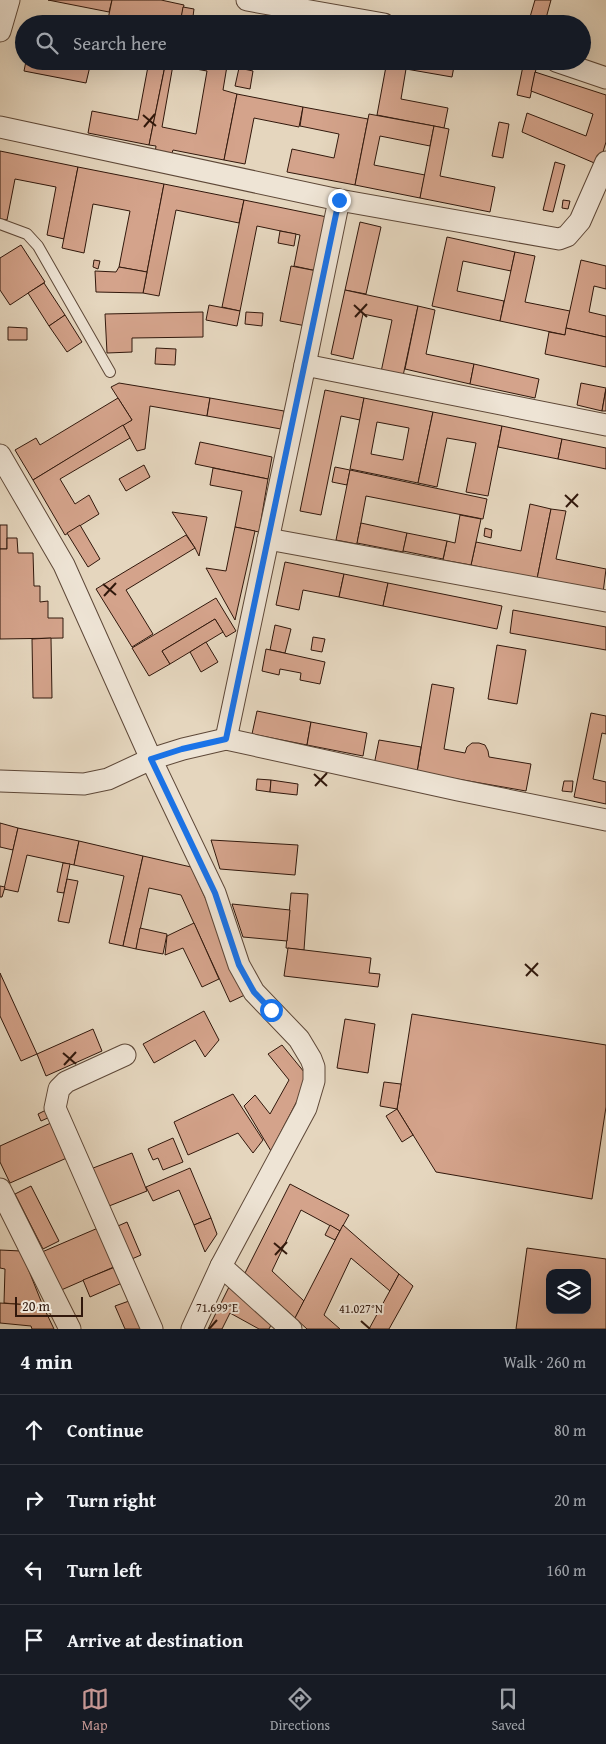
<!DOCTYPE html>
<html lang="en">
<head>
<meta charset="utf-8">
<style>
	body { margin:0; font-family:"Gentium Book Plus",serif; background:#20242c; color:#f1f3f6 }
	.controls { position:absolute; right:15px; bottom:15px; display:grid; overflow:hidden; border-radius:10px; box-shadow:0 5px 20px #0002 }
	.controls button { width:45px; height:45px; display:grid; place-items:center; padding:0; border:0; border-bottom:1px solid #363941; background:#171b24; color:#f1f3f6; font:25px sans-serif }
	.scale { position:absolute; left:15px; bottom:12px; width:68px; box-sizing:border-box; padding-left:5px; border:2px solid #31180c; border-top:0; font-size:14px; line-height:18px; white-space:nowrap; color:#31180c; -webkit-text-stroke:4px #eee4d5; paint-order:stroke }
	.stop { position:absolute; width:15px; height:15px; margin:-11px; border:4px solid #1a73e8; border-radius:50%; background:#fff }
	.stop.end { background:#1a73e8; border-color:#fff; box-shadow:0 1px 5px #0008 }
	.list { margin:0; padding:0; list-style:none }
	h2 { display:flex; justify-content:space-between; align-items:center; height:65px; margin:0; padding:0 20px; font-size:21px }
	h2 small { font-size:16px; font-weight:400; color:#9ea1a6 }
	.list li { display:grid; grid-template-columns:32px 1fr auto; gap:15px; align-items:center; box-sizing:border-box; height:70px; padding:0 20px; border-top:1px solid #363941 }
	.list b { display:block; font-size:19px; white-space:nowrap }
	.list em { font-size:16px; font-style:normal; color:#9ea1a6 }
	.icon { flex:none; width:28px; height:28px; fill:none; stroke:currentColor; stroke-width:2; stroke-linecap:round; stroke-linejoin:round }
	.map { position:relative; flex:none; width:606px; height:1329px; overflow:hidden }
	.search { position:absolute; background:#171b24; box-shadow:0 5px 20px #0002; left:15px; right:15px; top:15px; height:55px; display:flex; align-items:center; gap:12px; box-sizing:border-box; padding:0 18px; border-radius:28px; color:#9ea1a6; font-size:19px }
	.sheet { height:345px; background:#171b24 }
	nav { display:flex; justify-content:space-around; align-items:center; box-sizing:border-box; height:70px; border-top:1px solid #363941; background:#171b24; font-size:14px; color:#9ea1a6 }
	nav a { display:grid; justify-items:center; gap:2px }
	nav .on { color:#c59692 }
	.map>svg:first-child { display:block }
</style>
</head>
<body>
<div class="map">
<svg width="606" height="1329" viewBox="0 0 606 1329">
	<rect width="100%" height="100%" fill="#e5d6be"/>
	<filter id="stains"><feTurbulence type="fractalNoise" baseFrequency=".004" numOctaves="4"/><feColorMatrix values="0 0 0 0 .2 0 0 0 0 .09 0 0 0 0 .02 0 0 0 .5 -.17"/></filter>
	<radialGradient id="worn" r=".72"><stop offset=".6" stop-color="#630" stop-opacity="0"/><stop offset="1" stop-color="#630" stop-opacity=".3"/></radialGradient>
	<!-- building -->
	<g fill="#d4a38b" stroke="#31180c" fill-rule="evenodd">
		<polygon points="48,0 112,0 109,12"/>
		<polygon points="112,0 161,0 184,5 180,24 107,24"/>
		<polygon points="535,0 551,0 545,22 530,17"/>
		<polygon points="183,7 194,9 192,24 180,24"/>
		<polygon points="260,19 282,24 259,24"/>
		<polygon points="26,61 87,61 91,62 86,83 24,71"/>
		<polygon points="100,61 119,61 118,67 99,64"/>
		<polygon points="149,61 166,61 149,145 88,133 92,111 138,120"/>
		<path d="M166,61H201L227,66L223,90L237,94L224,160L173,150L171,156L155,153L156,146L149,145ZM173,65L207,71L196,134L162,127Z"/>
		<polygon points="346,61 387,61 385,69"/>
		<polygon points="387,61 455,61 452,77 406,69 401,99 448,108 444,128 377,115"/>
		<polygon points="523,66 536,69 530,98 517,95"/>
		<polygon points="239,68 253,71 250,89 235,86"/>
		<polygon points="535,72 606,95 606,142 599,165 522,132 527,113 586,136 593,114 531,91"/>
		<polygon points="237,94 303,107 299,127 254,118 245,164 224,160"/>
		<polygon points="303,107 368,119 355,185 287,172 292,149 334,158 339,134 300,126"/>
		<polygon points="369,114 434,126 430,146 380,136 374,165 425,175 420,198 355,185"/>
		<polygon points="499,122 509,124 503,158 492,156"/>
		<polygon points="434,126 449,129 440,176 495,187 490,212 420,198"/>
		<polygon points="0,151 78,167 64,239 47,235 56,187 15,179 7,220 0,219"/>
		<polygon points="555,162 565,165 553,212 543,210"/>
		<polygon points="78,167 164,184 147,272 119,267 130,211 93,204 84,253 62,248"/>
		<polygon points="164,184 244,200 239,223 176,210 159,296 143,293"/>
		<polygon points="244,200 327,217 317,271 294,266 300,235 257,226 240,311 222,307"/>
		<polygon points="563,200 570,201 568,209 562,208"/>
		<polygon points="360,222 381,227 366,294 345,290"/>
		<polygon points="280,231 296,234 294,246 278,243"/>
		<polygon points="447,237 515,252 511,271 463,261 457,291 504,301 500,321 432,306"/>
		<polygon points="21,245 45,282 10,305 0,290 0,258"/>
		<polygon points="515,252 535,256 525,302 570,311 565,335 500,321"/>
		<polygon points="94,260 100,261 98,269 93,267"/>
		<polygon points="581,260 606,266 606,289 594,286 589,312 606,316 606,337 566,328"/>
		<polygon points="291,266 317,271 306,326 280,321"/>
		<polygon points="119,267 147,272 143,293 96,292 95,271 116,272"/>
		<polygon points="44,283 65,315 49,326 28,293"/>
		<polygon points="345,290 418,306 403,376 381,372 392,320 363,314 353,359 331,354"/>
		<polygon points="209,305 240,311 237,326 206,320"/>
		<polygon points="418,306 435,310 426,354 474,364 470,384 405,369"/>
		<polygon points="203,312 203,337 132,338 132,352 107,353 105,314"/>
		<polygon points="246,312 263,313 262,326 245,324"/>
		<polygon points="65,315 82,342 67,352 49,326"/>
		<polygon points="8,327 27,328 27,340 8,340"/>
		<polygon points="566,328 606,337 606,367 545,354 549,332 565,335"/>
		<polygon points="156,348 176,349 175,365 155,364"/>
		<polygon points="474,364 539,379 535,398 470,384"/>
		<polygon points="119,383 210,398 207,416 150,406 145,449 137,451 123,425 132,420 111,387"/>
		<polygon points="581,383 606,388 602,411 577,405"/>
		<polygon points="606,389 606,411 602,411"/>
		<polygon points="325,390 364,398 360,420 341,416 321,515 300,511"/>
		<polygon points="118,398 132,420 33,480 15,450 36,438 40,445"/>
		<polygon points="210,398 284,411 281,429 207,416"/>
		<path d="M364,398L433,412L418,483L350,469ZM377,422L409,428L403,460L371,454Z"/>
		<polygon points="433,412 502,426 488,496 466,492 476,443 447,438 437,487 418,483"/>
		<polygon points="123,425 130,438 60,479 75,504 89,495 99,514 65,535 33,480"/>
		<polygon points="502,426 562,439 558,459 498,447"/>
		<polygon points="562,439 606,448 606,469 558,459"/>
		<polygon points="200,442 272,457 268,479 195,464"/>
		<polygon points="144,465 150,477 126,491 119,479"/>
		<polygon points="335,467 350,470 347,485 332,482"/>
		<polygon points="213,468 268,479 259,532 235,527 242,491 210,485"/>
		<polygon points="350,470 487,499 483,519 366,496 357,544 336,540"/>
		<polygon points="530,504 551,509 537,579 471,565 476,542 521,551"/>
		<polygon points="551,509 566,511 556,559 606,569 603,593 537,579"/>
		<polygon points="172,512 207,517 199,556 195,548"/>
		<polygon points="460,515 481,519 471,565 443,560 447,541 455,543"/>
		<polygon points="361,523 407,533 403,552 357,543"/>
		<rect x="0" y="525" width="7" height="24"/>
		<polygon points="80,525 100,559 88,567 67,533"/>
		<polygon points="235,527 255,531 235,620 206,568 226,571"/>
		<polygon points="485,528 492,530 491,538 484,536"/>
		<polygon points="407,533 447,541 443,559 403,551"/>
		<polygon points="186,535 195,548 126,590 153,634 132,647 96,589"/>
		<polygon points="7,538 17,538 18,553 33,553 34,586 40,586 40,602 48,601 48,618 63,618 63,638 0,639 0,549 7,549"/>
		<polygon points="285,562 344,574 339,597 303,590 299,610 276,605"/>
		<polygon points="344,574 388,583 383,606 339,597"/>
		<polygon points="388,583 502,606 497,629 383,606"/>
		<polygon points="216,598 236,631 226,637 215,619 162,651 170,664 149,676 132,648"/>
		<polygon points="513,610 606,627 606,650 510,633"/>
		<polygon points="215,619 223,632 170,664 162,651"/>
		<polygon points="275,625 291,629 285,653 270,650"/>
		<polygon points="313,637 325,639 322,652 311,650"/>
		<polygon points="51,638 52,698 33,698 32,639"/>
		<polygon points="206,642 218,662 201,672 190,652"/>
		<polygon points="497,645 526,650 517,704 488,699"/>
		<polygon points="266,649 325,662 320,684 300,680 301,673 280,669 279,675 262,671"/>
		<polygon points="432,684 454,688 444,749 465,753 467,747 472,743 479,743 485,745 488,751 489,757 531,764 526,791 417,772"/>
		<polygon points="257,711 311,722 307,745 252,734"/>
		<polygon points="591,713 606,716 606,734 602,733 593,779 606,782 606,804 574,797"/>
		<polygon points="311,722 367,733 363,756 307,745"/>
		<polygon points="379,740 421,747 417,772 374,765"/>
		<polygon points="257,779 271,780 270,792 256,790"/>
		<polygon points="271,780 298,784 297,795 270,792"/>
		<polygon points="564,781 573,781 572,792 562,791"/>
		<polygon points="0,823 18,828 13,850 0,847"/>
		<polygon points="18,828 79,841 74,865 27,855 18,892 4,889"/>
		<polygon points="211,840 298,845 295,875 220,869"/>
		<polygon points="79,841 143,856 123,946 109,943 124,876 74,865"/>
		<polygon points="143,856 191,867 249,993 230,1002 181,895 149,888 136,949 123,946"/>
		<polygon points="63,863 70,864 64,893 57,892"/>
		<polygon points="67,879 78,881 69,923 58,921"/>
		<polygon points="0,886 5,887 2,897 0,897"/>
		<polygon points="291,893 308,894 304,950 286,948"/>
		<polygon points="232,904 290,910 287,941 243,937"/>
		<polygon points="194,923 219,979 202,987 183,948 165,955 167,936"/>
		<polygon points="140,928 167,934 163,954 136,949"/>
		<polygon points="288,948 371,958 369,973 380,974 378,987 284,976"/>
		<polygon points="0,973 37,1054 21,1061 0,1016"/>
		<polygon points="204,1011 219,1040 205,1057 195,1040 154,1063 143,1044"/>
		<polygon points="412,1014 606,1045 606,1107 592,1199 436,1172 397,1109"/>
		<polygon points="345,1019 375,1024 368,1073 337,1068"/>
		<polygon points="93,1029 102,1051 46,1076 37,1054"/>
		<polygon points="282,1045 309,1078 271,1151 244,1106 255,1095 270,1114 289,1080 268,1054"/>
		<polygon points="384,1082 401,1084 397,1109 380,1106"/>
		<polygon points="233,1094 263,1140 253,1153 238,1133 188,1155 174,1122"/>
		<polygon points="397,1109 413,1135 402,1142 386,1116"/>
		<polygon points="46,1110 50,1117 41,1121 38,1114"/>
		<polygon points="53,1122 69,1157 10,1183 0,1162 0,1146"/>
		<polygon points="173,1138 183,1162 163,1170 158,1158 153,1160 148,1149"/>
		<polygon points="132,1153 147,1191 104,1208 88,1170"/>
		<polygon points="190,1168 211,1218 194,1225 179,1190 153,1201 146,1187"/>
		<polygon points="290,1184 349,1215 340,1231 301,1210 272,1271 304,1301 295,1318 245,1273"/>
		<polygon points="31,1186 59,1241 43,1249 15,1194"/>
		<polygon points="211,1218 217,1234 205,1252 194,1225"/>
		<polygon points="127,1222 141,1255 125,1262 111,1229"/>
		<polygon points="330,1225 340,1231 335,1240 325,1235"/>
		<polygon points="343,1225 399,1274 390,1291 351,1258 324,1315 340,1329 307,1329 295,1318"/>
		<polygon points="98,1228 116,1266 59,1291 42,1252"/>
		<path d="M527,1248L606,1259V1329H516ZM550,1273H587V1310H550Z"/>
		<polygon points="0,1250 21,1251 43,1306 4,1303 5,1269 0,1268"/>
		<polygon points="115,1267 122,1283 90,1297 83,1280"/>
		<polygon points="399,1274 413,1286 389,1329 369,1329"/>
		<polygon points="229,1287 271,1325 269,1329 259,1329 230,1313 222,1329 208,1329"/>
		<polygon points="129,1301 143,1329 125,1329 115,1306"/>
		<polygon points="0,1303 43,1306 54,1329 32,1329 31,1326 0,1323"/>
	</g>
	<g fill="none" stroke-linecap="round" stroke-linejoin="round">
		<!-- lane casing -->
		<g stroke="#5e4838" stroke-width="12">
			<polyline id="lane" points="0,224 27,234 38,246 110,372"/>
		</g>
		<!-- street casing -->
		<g stroke="#5e4838" stroke-width="23">
			<g id="street">
				<polyline points="247,0 384,24"/>
				<polyline points="0,31 9,0"/>
				<polyline points="556,61 606,78"/>
				<polyline points="0,127 339,200 305,365"/>
				<polyline points="339,200 559,239 567,236 580,221 606,162"/>
				<polyline points="606,425 305,365 226,739 458,790 606,820"/>
				<polyline points="0,455 64,565 151,759 215,893 239,965 254,992 299,1039 311,1059 314,1067 314,1081 306,1108 221,1266 192,1329"/>
				<polyline points="268,539 606,601"/>
				<polyline points="0,781 84,784 108,779 151,759 183,749 226,739"/>
				<polyline points="125,1055 66,1082 59,1089 55,1108 152,1329"/>
				<polyline points="0,1189 70,1329"/>
				<polyline points="221,1266 291,1329"/>
			</g>
		</g>
		<!-- lane -->
		<use href="#lane" stroke="#eee4d5" stroke-width="10"/>
		<!-- street -->
		<use href="#street" stroke="#eee4d5" stroke-width="21"/>
	</g>
	<g fill="none" stroke-linecap="round" stroke-linejoin="round">
		<!-- route -->
		<polyline stroke="#1a73e8" stroke-width="6" points="271,1010 254,992 239,965 215,893 151,759 182,749 226,739 339,200"/>
	</g>
	<!-- ticks -->
	<path fill="none" stroke="#31180c" stroke-width="2" d="M143,115L156,126M144,127L155,114M354,305L367,317M355,317L367,304M565,495L578,507M566,507L578,494M103,584L116,595M104,596L116,583M314,774L327,786M315,786L327,773M525,964L538,976M526,976L538,963M63,1053L76,1064M64,1065L76,1052M274,1243L287,1254M275,1255L287,1242M361,1321L370,1329M209,1329L217,1320"/>
	<g font-size="12" text-anchor="middle" fill="#31180c" stroke="#eee4d5" stroke-width="4" stroke-linejoin="round" paint-order="stroke">
		<text x="217" y="1312">71.699°E</text>
		<text x="361" y="1313">41.027°N</text>
	</g>
	<rect width="100%" height="100%" filter="url(#stains)"/>
	<rect width="100%" height="100%" fill="url(#worn)"/>
</svg>
<div class="controls">
<button><svg class="icon" aria-label="layers" viewBox="0 0 24 24"><path d="M12 4l9 5-9 5-9-5zM3 14l9 5 9-5"/></svg></button>
</div>
<div class="scale">20 m</div>
<div class="stop" style="left:271px;top:1010px"></div>
<div class="stop end" style="left:339px;top:200px"></div>
<div class="search"><svg class="icon" aria-label="search" viewBox="0 0 24 24"><circle cx="10" cy="10" r="6"/><path d="M15 15l6 6"/></svg>Search here</div>
</div>
<section class="sheet">
<h2>4 min<small>Walk · 260 m</small></h2>
<ul class="list">
<li><svg class="icon" aria-label="ahead" viewBox="0 0 24 24"><path d="M12 20V5M6 11l6-6 6 6"/></svg><div><b>Continue</b></div><em>80 m</em></li>
<li><svg class="icon" aria-label="right" viewBox="0 0 24 24"><path d="M7 20v-9h11M14 6l5 5-5 5"/></svg><div><b>Turn right</b></div><em>20 m</em></li>
<li><svg class="icon" aria-label="left" viewBox="0 0 24 24"><path d="M17 20v-9H6M10 6l-5 5 5 5"/></svg><div><b>Turn left</b></div><em>160 m</em></li>
<li><svg class="icon" aria-label="arrive" viewBox="0 0 24 24"><path d="M6 21V4h12l-3 4 3 4H6"/></svg><div><b>Arrive at destination</b></div></li>
</ul>
</section>
<nav>
<a class="on"><svg class="icon" aria-label="map" viewBox="0 0 24 24"><path d="M3 6l6-2 6 2 6-2v14l-6 2-6-2-6 2zM9 4v14M15 6v14"/></svg>Map</a>
<a><svg class="icon" aria-label="directions" viewBox="0 0 24 24"><path d="M12 3l9 9-9 9-9-9zM9 14v-3h6M13 9l2 2-2 2"/></svg>Directions</a>
<a><svg class="icon" aria-label="saved" viewBox="0 0 24 24"><path d="M7 4h10v16l-5-4-5 4z"/></svg>Saved</a>
</nav>
</body>
</html>
